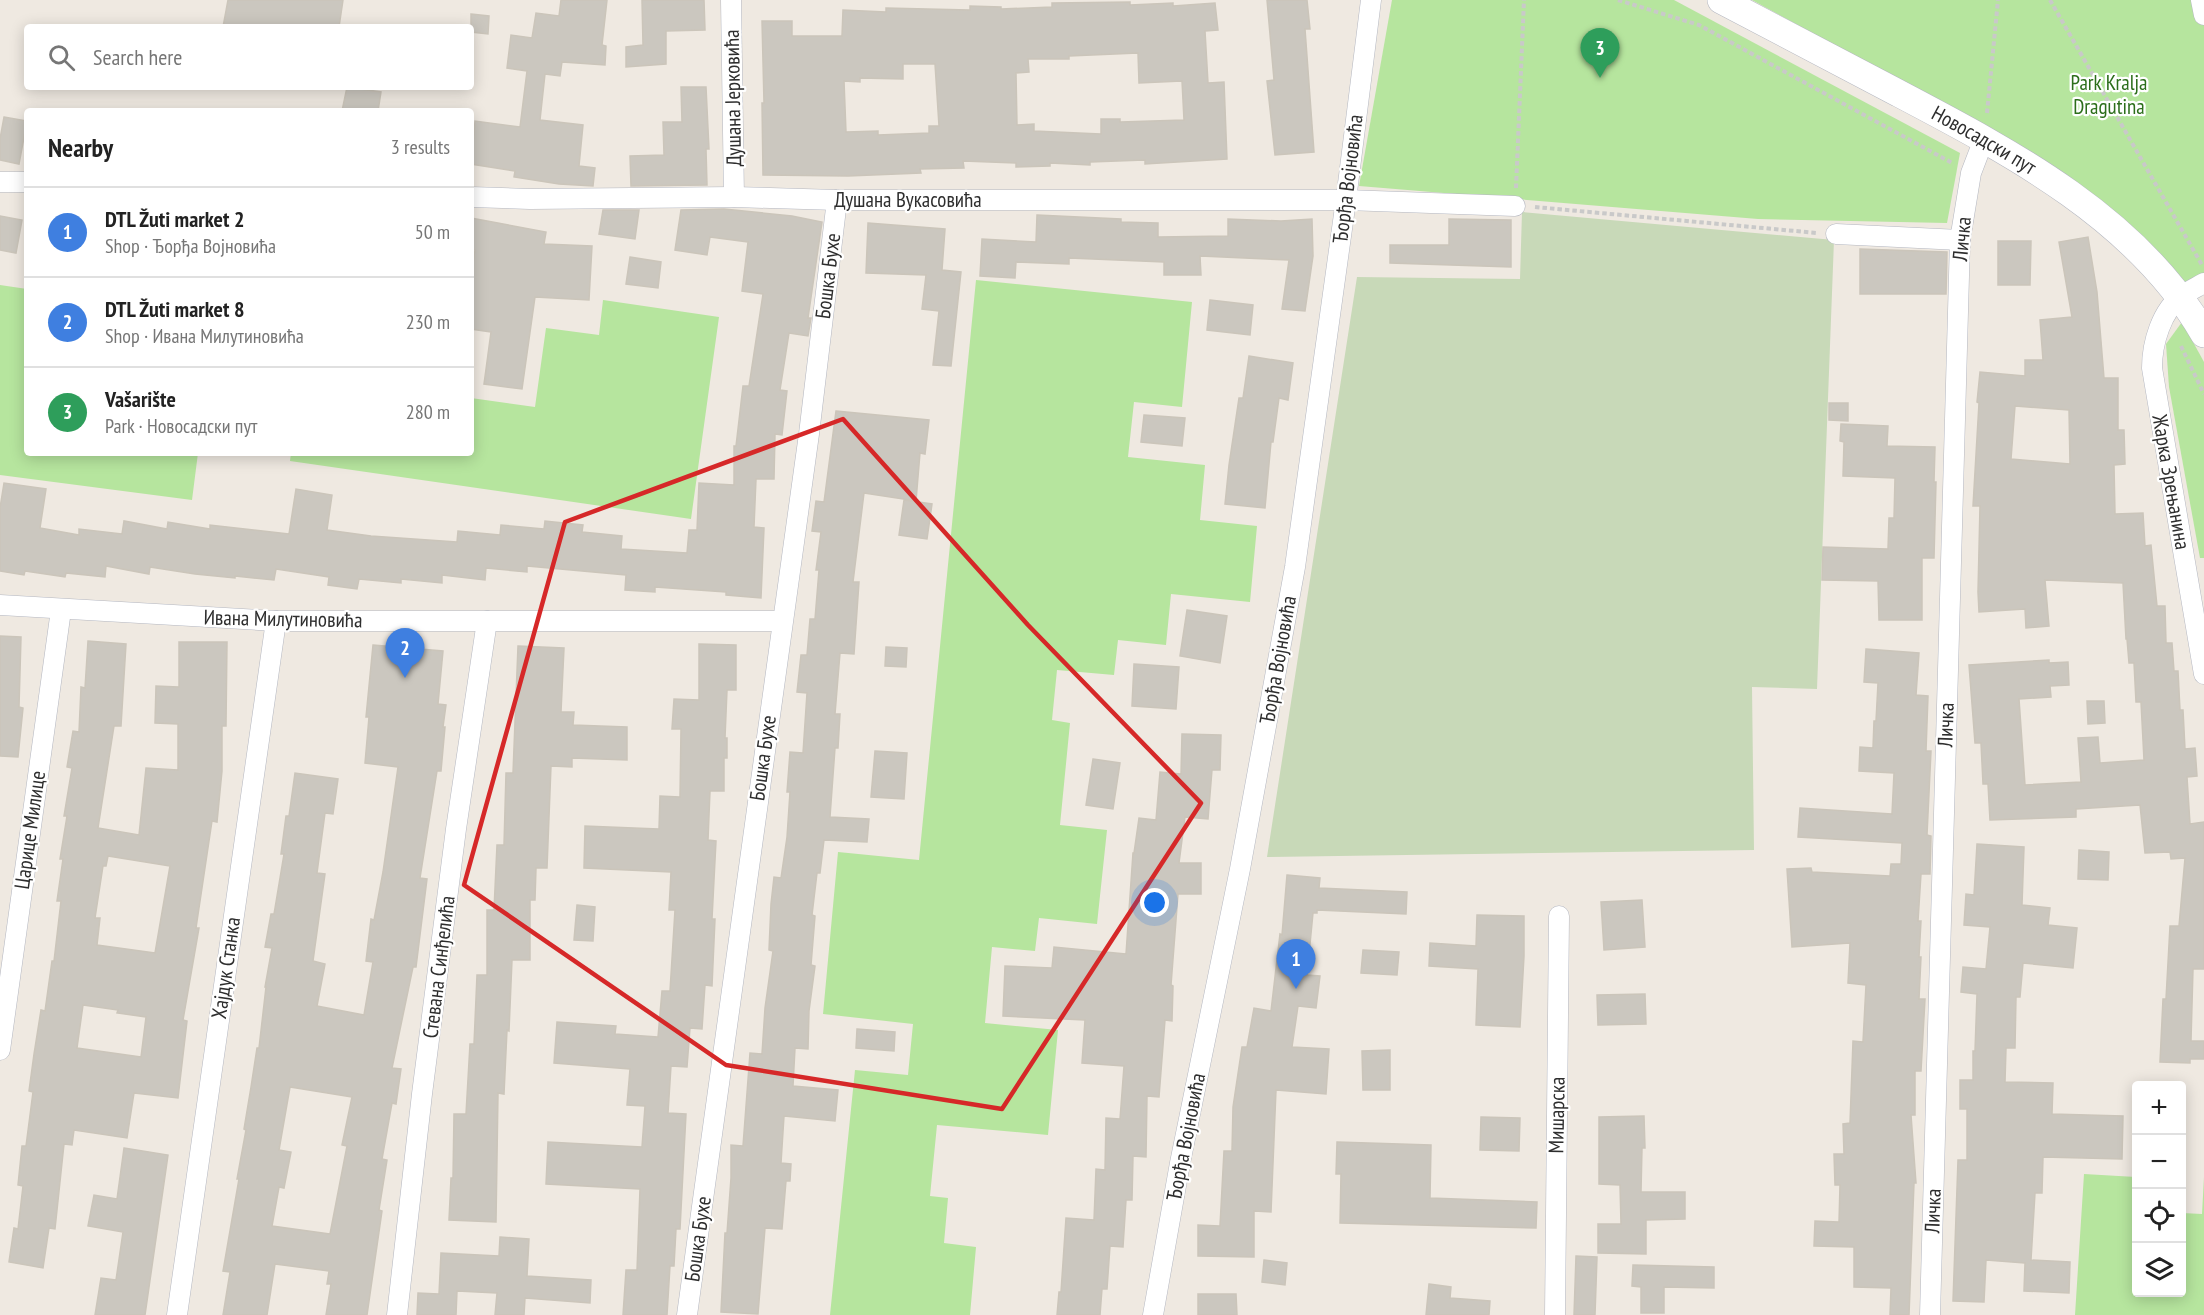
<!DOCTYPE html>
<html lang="en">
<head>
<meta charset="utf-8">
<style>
	body { margin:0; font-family:"PT Sans Narrow",sans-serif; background:#f2f2f2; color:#222 }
	.controls { position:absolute; right:18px; bottom:18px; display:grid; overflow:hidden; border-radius:6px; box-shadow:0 3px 15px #0003 }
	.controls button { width:54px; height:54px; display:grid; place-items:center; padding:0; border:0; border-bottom:2px solid #e0e0e0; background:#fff; color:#222; font:30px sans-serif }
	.you { position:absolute; left:1155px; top:903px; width:21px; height:21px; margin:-15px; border:4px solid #fff; border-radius:50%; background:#1a73e8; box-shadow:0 0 0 9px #1a73e833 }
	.badge { display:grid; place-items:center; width:39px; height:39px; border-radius:50%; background:#4264fb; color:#fff; font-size:20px; font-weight:700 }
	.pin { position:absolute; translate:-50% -50px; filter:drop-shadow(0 2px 3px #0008) }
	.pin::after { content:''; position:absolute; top:32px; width:21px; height:18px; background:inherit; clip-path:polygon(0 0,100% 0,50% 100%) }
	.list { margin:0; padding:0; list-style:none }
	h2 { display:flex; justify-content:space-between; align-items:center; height:78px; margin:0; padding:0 24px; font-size:26px }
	h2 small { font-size:20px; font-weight:400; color:#767676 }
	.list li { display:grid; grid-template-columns:39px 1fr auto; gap:18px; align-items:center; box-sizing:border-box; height:90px; padding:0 24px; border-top:2px solid #e0e0e0 }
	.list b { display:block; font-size:22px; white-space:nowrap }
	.list p { margin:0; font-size:20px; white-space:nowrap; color:#767676 }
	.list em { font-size:20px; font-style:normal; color:#767676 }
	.icon { flex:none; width:33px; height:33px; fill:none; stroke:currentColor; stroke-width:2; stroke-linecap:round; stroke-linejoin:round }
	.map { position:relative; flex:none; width:2204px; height:1315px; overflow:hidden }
	.search { position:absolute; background:#fff; box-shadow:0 3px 15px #0003; left:24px; top:24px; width:450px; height:66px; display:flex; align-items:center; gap:15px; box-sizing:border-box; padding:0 21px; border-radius:6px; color:#767676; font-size:22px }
	.panel { position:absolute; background:#fff; box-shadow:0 3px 15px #0003; left:24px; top:108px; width:450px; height:348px; border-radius:6px }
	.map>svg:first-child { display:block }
</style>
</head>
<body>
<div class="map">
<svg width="2204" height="1315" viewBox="0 0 2204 1315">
	<rect width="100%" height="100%" fill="#efe9e1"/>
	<!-- green -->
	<g fill="#b6e59e">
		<polygon points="1392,0 1674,0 1960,153 1947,223 1758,219 1359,186"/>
		<polygon points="1752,0 2201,0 2204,15 2204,283 2180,296 2099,203 1829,42"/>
		<polygon points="976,280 1192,302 1182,407 1134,402 1128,457 1205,465 1200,520 1257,526 1250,602 1171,594 1166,645 1118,640 1114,675 1057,670 1052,720 1070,723 1060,825 1107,830 1097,924 1039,918 1035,951 992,947 985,1023 1058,1030 1048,1135 937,1125 930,1196 948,1198 944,1243 976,1247 970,1315 830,1315 855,1070 908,1075 913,1024 823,1014 838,852 919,860"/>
		<polygon points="0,285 27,289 27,453 198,453 192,500 0,475"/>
		<polygon points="603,300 719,317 691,519 290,461 291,453 471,453 471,398 535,407 546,328 599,335"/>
		<polygon points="2182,322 2204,362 2204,558 2200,558 2169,387 2166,344"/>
		<polygon points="2084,1174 2136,1177 2136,1292 2182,1292 2182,1213 2202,1214 2204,1177 2204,1315 2075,1315"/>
	</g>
	<!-- cemetery -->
	<polygon fill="#c8d9b8" points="1522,212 1834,240 1817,689 1752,687 1754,850 1267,857 1357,277 1520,279"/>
	<!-- building -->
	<g fill="#cbc7bf" stroke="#cbc5ba" stroke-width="1.5" fill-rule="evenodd">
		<polygon points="228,0 343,0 339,27 223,27"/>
		<polygon points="561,0 607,0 602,45 606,46 605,65 562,62 560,76 545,74 540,120 583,125 579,166 595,168 593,186 559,184 514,177 515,171 471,164 475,121 520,127 527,71 507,68 511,35 532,38 536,13 559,16"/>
		<polygon points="642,0 704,0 705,30 666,31 666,64 626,67 626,47 643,45"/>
		<polygon points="1267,0 1307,0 1310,29 1305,29 1314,152 1275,155 1267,81 1274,80"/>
		<path d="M1130,2V5L1173,3V6L1215,3L1218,30L1205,31L1208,83L1224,82L1227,159L1145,164V160L1090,162V165L1050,163V166L1016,167V163L963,161L964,168L920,169L921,173L848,176L763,175L762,103H764L762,21H792V36H842L843,10L886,12V8L970,10V6L1001,7V9L1052,7V3ZM1138,53L1139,83L1182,81L1184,120L1120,122V119H1101V134L1034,131V124L1017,125L1016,73L1029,72L1028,59H1069V56ZM903,64H935L939,126H929V133L878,135V131L846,132L844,81L860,82V78L903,79Z"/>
		<polygon points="471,14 489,16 488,34 471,32"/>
		<polygon points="347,87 381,92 378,111 342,111"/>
		<polygon points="681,87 706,87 709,149 706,149 707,185 631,186 630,156 664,155 663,122 682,122"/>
		<polygon points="4,117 27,121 19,164 0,160 0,139"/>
		<polygon points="724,209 792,216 822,222 808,318 811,318 808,336 789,333 780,390 787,391 782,435 775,434 774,479 756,479 754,527 764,528 761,598 726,595 726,592 655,587 655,592 625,590 626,575 527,566 527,572 486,568 485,580 442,575 442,583 401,579 401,583 359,579 357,589 328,585 329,577 276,569 274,580 235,576 235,578 195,574 150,567 149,574 106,566 105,577 66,573 65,577 25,571 24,575 0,571 0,508 4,483 46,489 40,528 79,535 79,529 122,534 124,521 167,529 168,522 210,529 210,525 289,534 296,489 332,495 327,530 371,536 457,542 458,531 500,535 501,525 544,529 545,521 583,525 582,532 622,536 621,549 687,553 689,530 697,530 699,483 734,485 734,446 736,446 743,386 749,386 763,294 742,291 748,242 710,237 707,255 675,250 681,210"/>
		<polygon points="603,210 639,210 635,239 599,234"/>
		<polygon points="1037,215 1121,219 1121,222 1158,223 1158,237 1228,236 1228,219 1281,221 1312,219 1313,256 1305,311 1282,309 1289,260 1200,256 1201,275 1164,275 1164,262 1069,258 1069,264 1016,262 1015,278 980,276 982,239 1036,242"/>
		<polygon points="0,216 22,220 16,253 0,250"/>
		<polygon points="471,218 546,232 544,244 592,246 589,300 535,297 522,389 484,384 491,332 471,329 471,276 475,250 471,249"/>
		<polygon points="1449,219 1511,220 1511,267 1390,263 1390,245 1449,245"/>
		<polygon points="868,223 945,229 942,270 961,272 951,366 933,365 939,311 922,309 926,275 866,273"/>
		<path d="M2088,237L2097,292L2104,378H2118V430H2124L2125,464L2114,465L2115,514L2143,513L2145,546L2151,545L2157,606H2165L2166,643H2172L2174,671H2178L2180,710H2183L2185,749L2195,748L2197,776L2187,777L2190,824L2204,822V969H2193L2191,1041H2204V1059H2190V1063L2160,1062L2163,999H2166L2170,926H2179L2185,858L2171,859L2170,852L2145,853L2140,805L2076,809V817L1990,820L1988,784H1983L1981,743H1975L1969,665L2049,660V663L2068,662L2069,685L2050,686L2051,697L2019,699L2025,785L2081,782L2078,738L2098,737L2100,763L2144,760L2141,702H2136L2134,663H2129L2127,639H2126L2123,583L2045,580L2049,626L2026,628L2025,609L1979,612L1978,592L1980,506H1973L1979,403L1977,402L1980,372L2025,376V360H2043L2040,320L2072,317L2059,242ZM2015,406L2069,410L2070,464L2011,459Z"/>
		<polygon points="1998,241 2031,241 2030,285 1998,285"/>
		<polygon points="1860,249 1947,252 1946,294 1860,294"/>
		<polygon points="630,257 661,262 658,288 626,284"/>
		<polygon points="1210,300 1253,305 1250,335 1207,330"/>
		<polygon points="1249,356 1293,363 1288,400 1279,398 1273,442 1271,442 1265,508 1225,504 1229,465 1239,398 1243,398"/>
		<polygon points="1829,403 1848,403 1848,421 1829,420"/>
		<polygon points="836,411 929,420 925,454 920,453 916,501 864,493 853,582 859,582 854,654 840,653 835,714 840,714 838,748 835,748 830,817 869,819 867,842 824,840 820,873 817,873 812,915 815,916 811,965 815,966 809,1011 808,1049 795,1048 793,1086 838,1090 835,1121 784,1116 781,1163 791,1164 790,1181 786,1181 782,1229 765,1228 758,1314 721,1312 725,1233 727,1233 731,1178 731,1145 743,1146 750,1053 762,1054 765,1008 773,951 769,950 771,904 774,877 781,878 787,837 790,792 787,792 790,752 803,753 807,693 797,692 801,655 807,655 810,619 815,619 819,570 816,570 821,532 812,531 816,501 824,502"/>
		<polygon points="1144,415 1185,418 1182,446 1141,442"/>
		<polygon points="1841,424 1888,426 1887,446 1935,447 1934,482 1936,482 1934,558 1922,558 1922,620 1879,620 1878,581 1822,580 1823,547 1888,549 1889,518 1894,518 1895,478 1843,476 1844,442 1840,441"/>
		<polygon points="904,500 932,504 927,539 899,535"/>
		<polygon points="1187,610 1227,616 1220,663 1180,656"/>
		<polygon points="0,636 21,637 19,707 23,708 18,757 0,756"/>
		<path d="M88,641L126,644L121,726H114L98,828L139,835L146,768L178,770V724L155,723L156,686L179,687V642H227L226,726H222V771L217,822L212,821L196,928H199L183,1020L187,1021L178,1098L134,1093L127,1138L74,1130L72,1145L64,1144L55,1229L49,1228L43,1268L9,1262L14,1228L18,1229L23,1186L18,1185L22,1146H26L33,1092L29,1091L34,1054L41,1010L45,1011L52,961H54L61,901H57L63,859H60L67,816H64L72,768L67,767L73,731L79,732L81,687L85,688ZM108,856L170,866L155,953L97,945L100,918H95L103,866H106ZM83,1005L118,1010L117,1013L146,1017L141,1057L77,1048Z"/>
		<polygon points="699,644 736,645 736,690 727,690 725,738 727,738 727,758 724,758 724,791 710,791 708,840 716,841 712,919 715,919 712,986 705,985 702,1029 690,1028 687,1067 671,1066 668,1113 686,1114 680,1229 676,1229 674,1266 670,1266 667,1315 623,1315 626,1270 637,1270 640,1189 546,1184 548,1142 642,1147 645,1106 627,1105 630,1069 554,1063 557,1022 616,1026 615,1034 658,1037 662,991 670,991 675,910 669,910 671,872 584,868 585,826 659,829 660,796 680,797 681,729 672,729 674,699 699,700"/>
		<path d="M373,645L443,651L438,704L446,705L443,727H445L441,771H437L420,878L427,879L416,967H413L392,1068L401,1069L396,1104L392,1103L382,1159L387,1160L379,1210L382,1211L367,1315H326L331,1284H327L329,1271L275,1264L267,1315H223L230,1272L223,1271L239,1179H237L246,1130L244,1129L251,1087L257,1048H259L266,987H265L272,948L265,947L271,914H274L284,854H281L286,816H289L295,773L338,779L333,814L325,813L317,873L325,874L313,961L325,964L317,1006L364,1015L373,962L366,961L371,919L374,920L383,872L398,767L365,763L369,717H366ZM290,1087L352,1097L342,1145L347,1146L330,1234L272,1226L279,1187L284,1188L291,1152L279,1150Z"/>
		<polygon points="518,646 564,648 561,712 574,712 573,725 627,727 627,760 572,758 572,767 551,766 547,868 536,868 535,900 530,900 530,960 512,960 509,1031 507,1030 504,1094 498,1093 496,1222 449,1220 451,1178 453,1178 454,1114 466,1114 470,1044 474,1044 477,975 487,975 487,910 494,910 497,845 504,845 506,773 513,773"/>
		<polygon points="886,647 907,648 906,667 885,666"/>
		<polygon points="1866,649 1919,653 1916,695 1928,696 1926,751 1931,751 1927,835 1931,836 1930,874 1921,874 1918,921 1921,921 1919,957 1921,957 1919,999 1925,999 1921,1071 1915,1071 1915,1115 1911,1115 1916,1183 1914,1183 1909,1315 1890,1315 1891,1288 1854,1287 1854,1247 1814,1246 1815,1221 1839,1222 1840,1185 1835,1185 1834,1154 1844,1154 1843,1124 1850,1123 1853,1041 1863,1042 1866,985 1848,983 1850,943 1792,947 1787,869 1811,868 1812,872 1890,876 1891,864 1901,864 1902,843 1798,837 1800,808 1892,814 1894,773 1859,771 1860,747 1873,748 1874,721 1876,721 1878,683 1864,682"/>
		<polygon points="1134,664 1179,667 1176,709 1132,706"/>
		<polygon points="2087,701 2104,701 2105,723 2088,724"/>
		<polygon points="1182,734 1221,735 1220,770 1212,770 1208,819 1185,817 1179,863 1201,863 1201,894 1178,894 1171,985 1173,986 1172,1021 1165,1020 1159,1097 1147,1096 1146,1157 1133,1156 1132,1200 1126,1200 1123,1247 1110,1246 1107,1289 1102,1289 1100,1315 1057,1315 1059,1292 1061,1292 1066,1218 1094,1220 1096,1169 1105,1170 1106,1118 1120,1119 1124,1066 1082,1063 1085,1020 1003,1016 1005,966 1052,968 1054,947 1126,954 1133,853 1134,853 1139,818 1156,820 1160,772 1181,774"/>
		<polygon points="875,751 907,753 904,799 871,797"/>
		<polygon points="1093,759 1120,763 1113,809 1086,805"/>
		<polygon points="1977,844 2024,847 2022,905 2050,908 2048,925 2077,928 2073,968 2023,963 2020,997 2016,997 2015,1048 2006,1048 2005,1082 2053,1083 2052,1114 2123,1116 2122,1159 2043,1157 2042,1193 2035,1193 2031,1260 2070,1262 2069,1293 2024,1291 2025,1263 1986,1260 1984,1302 1953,1301 1958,1160 1967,1160 1967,1109 1960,1109 1960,1080 1973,1080 1973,1051 1975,1051 1977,994 1961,992 1963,967 1986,969 1990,927 1964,925 1966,894 1974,895"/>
		<polygon points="2079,850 2109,852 2108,880 2078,879"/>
		<polygon points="1287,875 1320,878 1319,888 1407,892 1406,914 1317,910 1317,913 1313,913 1307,975 1320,976 1316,1008 1298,1006 1292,1047 1329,1049 1326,1094 1276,1090 1271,1212 1254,1211 1254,1257 1198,1256 1198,1225 1220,1226 1224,1151 1232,1151 1233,1107 1242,1047 1247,1047 1254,1008 1271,1011 1280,934 1282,935"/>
		<polygon points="1642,900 1645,947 1604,950 1601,902"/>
		<polygon points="577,905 595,907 593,941 574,940"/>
		<polygon points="1477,915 1524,916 1524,956 1520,1027 1476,1025 1478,969 1429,966 1430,943 1476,946"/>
		<polygon points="1363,950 1399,952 1397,975 1361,973"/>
		<polygon points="1645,994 1646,1024 1598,1025 1597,995"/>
		<polygon points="857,1029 895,1032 894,1051 856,1048"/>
		<polygon points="1390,1050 1390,1090 1363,1090 1362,1051"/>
		<polygon points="1644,1116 1645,1148 1642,1148 1641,1192 1685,1192 1685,1219 1646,1220 1646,1254 1598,1253 1598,1224 1621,1224 1620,1185 1599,1184 1599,1117"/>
		<polygon points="1481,1117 1520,1118 1519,1151 1480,1150"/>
		<polygon points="1337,1142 1431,1145 1430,1198 1537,1202 1536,1228 1340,1223 1341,1174 1336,1174"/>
		<polygon points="124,1148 168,1155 145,1315 95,1315 101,1278 116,1280 123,1232 88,1226 94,1195 117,1199"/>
		<polygon points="500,1237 529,1239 527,1276 591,1280 590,1303 525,1298 524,1315 495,1315 497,1293 457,1291 456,1315 417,1315 418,1293 439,1294 441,1253 499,1256"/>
		<polygon points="1576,1256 1597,1257 1595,1315 1574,1315"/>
		<polygon points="1264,1260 1287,1263 1285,1285 1262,1282"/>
		<polygon points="1633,1265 1714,1267 1714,1288 1664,1287 1664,1313 1641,1313 1641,1287 1632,1286"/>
		<polygon points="1429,1284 1451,1287 1450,1298 1490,1301 1489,1315 1426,1315"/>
		<polygon points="1198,1294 1236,1294 1237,1315 1198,1315"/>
	</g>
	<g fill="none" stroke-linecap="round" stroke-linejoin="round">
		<!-- minor casing -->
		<g stroke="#b4b7c1" stroke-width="21">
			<g id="minor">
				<polyline points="731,0 734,197"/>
				<polyline points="2201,0 2204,15"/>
				<polyline points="0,182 27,182"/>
				<polyline points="471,197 530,199 734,197 837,200 1346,200 1515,206"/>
				<polyline points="1836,234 1960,240"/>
				<path d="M2204,283C2197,287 2189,291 2183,295C2161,310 2152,344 2152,368L2204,674"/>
				<polyline points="0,605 276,621 782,621"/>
				<polyline points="0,1050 61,610"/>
				<polyline points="177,1315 276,621"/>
				<polyline points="397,1315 422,1094 456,829 487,621"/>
				<polyline points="687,1315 809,434 837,200"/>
				<polyline points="1153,1315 1180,1163 1240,869 1295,567 1346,200 1371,0"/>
				<polyline points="1555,1315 1559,916"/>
				<polyline points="1930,1315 1960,240 1971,173 1984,139"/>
			</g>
		</g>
		<!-- secondary casing -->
		<g stroke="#b4b7c1" stroke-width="28">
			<g id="secondary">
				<path id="s1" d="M1721,0C1780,31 1839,62 1898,93C2012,153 2138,219 2204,334"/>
			</g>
		</g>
		<!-- path -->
		<g stroke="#c9c9c9" stroke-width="4" stroke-dasharray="4.5 3" stroke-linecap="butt">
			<polyline points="1618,0 1699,25 1954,164"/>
			<polyline points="2050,0 2202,265"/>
			<polyline points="1987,113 1998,0"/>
			<polyline points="1516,188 1524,0"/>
			<polyline points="1535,207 1817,233"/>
			<polyline points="2181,346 2204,394"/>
		</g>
		<!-- minor -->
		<use href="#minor" stroke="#fff" stroke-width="20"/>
		<!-- secondary -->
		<use href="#secondary" stroke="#fff" stroke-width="27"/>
	</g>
	<!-- marked area -->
	<path fill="none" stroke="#d62828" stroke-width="4.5" stroke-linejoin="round" d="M843,419L1028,625L1201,803L1002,1109L726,1065L464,885L565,522Z"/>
	<g text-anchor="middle" stroke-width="4.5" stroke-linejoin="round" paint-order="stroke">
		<!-- park labels -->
		<g font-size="21" fill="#2c6e1b" stroke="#fff">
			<text x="2109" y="90">Park Kralja<tspan x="2109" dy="24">Dragutina</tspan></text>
		</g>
		<!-- street labels -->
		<g font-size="21" fill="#2e2e2e" stroke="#fff">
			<text transform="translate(733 98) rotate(-91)" y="7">Душана Јерковића</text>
			<text dy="7" stroke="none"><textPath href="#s1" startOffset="298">Новосадски пут</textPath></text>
			<text transform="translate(1348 179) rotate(-83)" y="7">Ђорђа Војновића</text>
			<text x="908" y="207">Душана Вукасовића</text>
			<text transform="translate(1962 239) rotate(-85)" y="7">Личка</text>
			<text transform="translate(828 276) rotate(-83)" y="7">Бошка Бухе</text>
			<text transform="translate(2171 482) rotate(80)" y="7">Жарка Зрењанина</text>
			<text transform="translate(283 619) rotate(1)" y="7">Ивана Милутиновића</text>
			<text transform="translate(1278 660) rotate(-80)" y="7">Ђорђа Војновића</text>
			<text transform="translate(1946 725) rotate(-88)" y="7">Личка</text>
			<text transform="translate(763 758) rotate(-82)" y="7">Бошка Бухе</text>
			<text transform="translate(30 830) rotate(-82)" y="7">Царице Милице</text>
			<text transform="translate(439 967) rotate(-83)" y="7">Стевана Синђелића</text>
			<text transform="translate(226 968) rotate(-82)" y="7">Хајдук Станка</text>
			<text transform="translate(1557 1115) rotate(-89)" y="7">Мишарска</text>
			<text transform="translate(1186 1137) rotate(-79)" y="7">Ђорђа Војновића</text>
			<text transform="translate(1933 1211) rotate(-88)" y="7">Личка</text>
			<text transform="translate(698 1239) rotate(-82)" y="7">Бошка Бухе</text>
		</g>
	</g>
</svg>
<div class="controls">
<button>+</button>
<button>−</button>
<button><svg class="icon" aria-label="locate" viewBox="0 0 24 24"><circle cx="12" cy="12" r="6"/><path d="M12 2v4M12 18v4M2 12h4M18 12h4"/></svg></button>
<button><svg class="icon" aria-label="layers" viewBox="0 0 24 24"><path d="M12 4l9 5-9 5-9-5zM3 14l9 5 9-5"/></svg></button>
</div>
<div class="you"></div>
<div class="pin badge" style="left:1296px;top:989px;background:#3f7fe0">1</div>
<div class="pin badge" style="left:405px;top:678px;background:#3f7fe0">2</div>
<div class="pin badge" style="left:1600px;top:78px;background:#2e9e5b">3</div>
<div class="search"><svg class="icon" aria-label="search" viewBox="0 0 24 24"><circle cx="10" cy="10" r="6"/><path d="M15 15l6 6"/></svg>Search here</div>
<section class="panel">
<h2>Nearby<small>3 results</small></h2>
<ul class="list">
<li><span class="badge" style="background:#3f7fe0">1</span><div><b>DTL Žuti market 2</b><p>Shop · Ђорђа Војновића</p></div><em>50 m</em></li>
<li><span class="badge" style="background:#3f7fe0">2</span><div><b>DTL Žuti market 8</b><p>Shop · Ивана Милутиновића</p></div><em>230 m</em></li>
<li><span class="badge" style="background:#2e9e5b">3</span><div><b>Vašarište</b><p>Park · Новосадски пут</p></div><em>280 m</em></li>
</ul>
</section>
</div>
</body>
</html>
